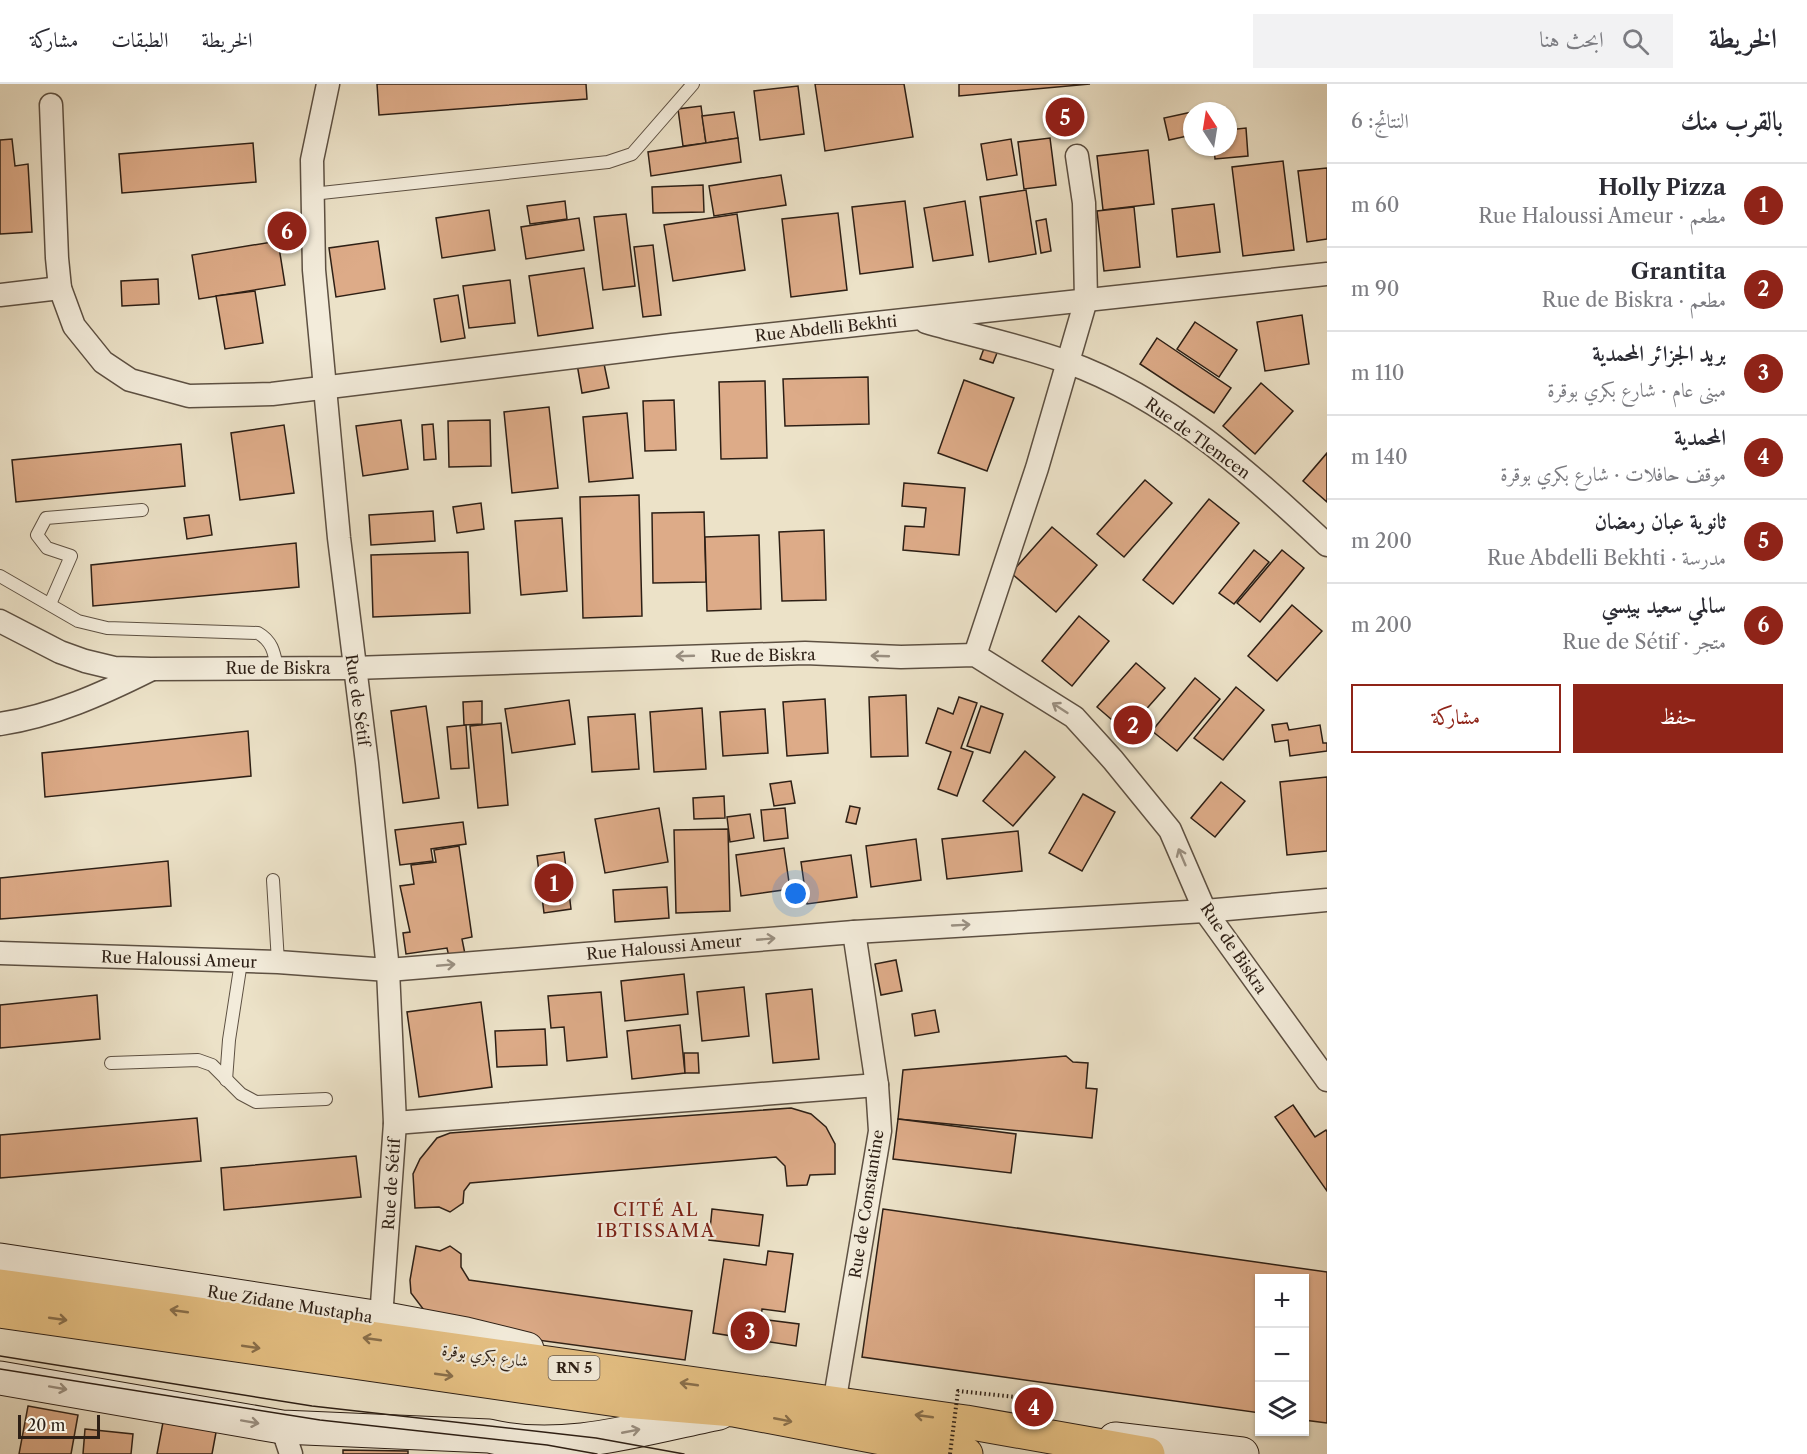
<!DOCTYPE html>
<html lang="ar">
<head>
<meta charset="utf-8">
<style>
	body { margin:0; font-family:"Libre Caslon Text",Amiri,serif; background:#f2f2f3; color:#2b2b33; direction:rtl }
	.controls { position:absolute; right:18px; bottom:18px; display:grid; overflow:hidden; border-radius:0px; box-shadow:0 2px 4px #0004 }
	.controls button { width:54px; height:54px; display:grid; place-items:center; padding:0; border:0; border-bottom:2px solid #e1e1e2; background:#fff; color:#2b2b33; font:30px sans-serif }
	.compass { position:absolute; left:1183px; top:18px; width:54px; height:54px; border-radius:50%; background:#fff; box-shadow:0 2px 4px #0004; rotate:348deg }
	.scale { position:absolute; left:18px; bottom:15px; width:82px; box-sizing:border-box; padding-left:6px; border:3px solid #2d1f15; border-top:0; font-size:16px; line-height:21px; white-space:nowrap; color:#2d1f15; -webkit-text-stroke:4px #f3ecdb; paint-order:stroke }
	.you { position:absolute; left:796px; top:810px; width:21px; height:21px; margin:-15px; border:4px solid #fff; border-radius:50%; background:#1a73e8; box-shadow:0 0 0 9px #1a73e833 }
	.badge { display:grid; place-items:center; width:39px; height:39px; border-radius:50%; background:#8f2418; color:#fff; font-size:20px; font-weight:700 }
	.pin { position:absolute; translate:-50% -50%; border:3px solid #fff; box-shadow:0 2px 6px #0006 }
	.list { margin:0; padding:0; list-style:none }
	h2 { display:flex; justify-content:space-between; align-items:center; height:78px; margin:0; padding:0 24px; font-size:26px }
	h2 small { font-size:20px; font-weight:400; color:#7c7c81 }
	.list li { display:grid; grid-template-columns:39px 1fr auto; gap:18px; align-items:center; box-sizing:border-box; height:84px; padding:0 24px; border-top:2px solid #e1e1e2 }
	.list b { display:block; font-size:22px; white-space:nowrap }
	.list p { margin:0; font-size:20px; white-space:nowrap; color:#7c7c81 }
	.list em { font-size:20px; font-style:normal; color:#7c7c81 }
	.actions { display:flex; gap:12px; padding:18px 24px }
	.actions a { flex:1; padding:14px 0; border:2px solid #8f2418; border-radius:0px; text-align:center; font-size:21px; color:#8f2418 }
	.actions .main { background:#8f2418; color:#fff }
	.icon { flex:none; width:33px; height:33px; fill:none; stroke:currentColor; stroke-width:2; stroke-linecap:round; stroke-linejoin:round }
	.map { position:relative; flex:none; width:1327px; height:1370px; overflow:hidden; direction:ltr }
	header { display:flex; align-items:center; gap:36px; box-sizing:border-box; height:84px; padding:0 30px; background:#fff; border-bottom:2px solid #e1e1e2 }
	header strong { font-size:28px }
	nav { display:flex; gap:33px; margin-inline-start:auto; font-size:21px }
	.search { width:420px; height:54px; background:#f2f2f3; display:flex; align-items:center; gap:15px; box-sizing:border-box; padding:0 21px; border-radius:0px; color:#7c7c81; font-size:22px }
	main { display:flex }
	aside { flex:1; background:#fff }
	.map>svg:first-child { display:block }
</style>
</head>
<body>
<header>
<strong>الخريطة</strong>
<div class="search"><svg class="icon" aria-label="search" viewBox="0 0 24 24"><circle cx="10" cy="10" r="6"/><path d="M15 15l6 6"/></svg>ابحث هنا</div>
<nav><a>الخريطة</a><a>الطبقات</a><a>مشاركة</a></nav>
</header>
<main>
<aside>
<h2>بالقرب منك<small>النتائج: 6</small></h2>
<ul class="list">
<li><span class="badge">1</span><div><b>Holly Pizza</b><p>مطعم · Rue Haloussi Ameur</p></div><em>60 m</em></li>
<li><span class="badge">2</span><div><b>Grantita</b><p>مطعم · Rue de Biskra</p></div><em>90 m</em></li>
<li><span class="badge">3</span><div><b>بريد الجزائر المحمدية</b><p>مبنى عام · شارع بكري بوقرة</p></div><em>110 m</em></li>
<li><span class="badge">4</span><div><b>المحمدية</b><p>موقف حافلات · شارع بكري بوقرة</p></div><em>140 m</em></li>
<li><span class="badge">5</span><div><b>ثانوية عبان رمضان</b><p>مدرسة · Rue Abdelli Bekhti</p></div><em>200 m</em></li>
<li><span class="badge">6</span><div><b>سالمي سعيد بيبسي</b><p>متجر · Rue de Sétif</p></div><em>200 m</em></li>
</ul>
<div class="actions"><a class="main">حفظ</a><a>مشاركة</a></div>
</aside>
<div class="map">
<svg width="1327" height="1370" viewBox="0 0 1327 1370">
	<rect width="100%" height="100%" fill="#ece2c8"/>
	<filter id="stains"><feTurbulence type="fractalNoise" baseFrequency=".00333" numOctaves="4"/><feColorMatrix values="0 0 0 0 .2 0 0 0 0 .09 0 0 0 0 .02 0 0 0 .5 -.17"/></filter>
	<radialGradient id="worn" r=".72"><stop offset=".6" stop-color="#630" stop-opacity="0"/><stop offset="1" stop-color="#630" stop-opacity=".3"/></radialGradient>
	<!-- building -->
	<g fill="#ddab88" stroke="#2d1f15" stroke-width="1.5">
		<polygon points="377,0 586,0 587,15 379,31"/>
		<polygon points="815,0 904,0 913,53 825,67"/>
		<polygon points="959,0 1090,0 959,12"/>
		<polygon points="798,2 804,50 760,56 754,7"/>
		<polygon points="701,22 706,59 683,62 678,25"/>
		<polygon points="734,28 738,54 706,59 702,32"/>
		<polygon points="1192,28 1192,51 1169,56 1164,34"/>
		<polygon points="1246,44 1248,72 1215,75 1214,63 1228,63 1228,46"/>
		<polygon points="738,54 741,78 651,92 648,68"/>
		<polygon points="1050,54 1056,101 1024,105 1018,58"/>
		<polygon points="12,55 15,82 28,80 32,148 0,150 0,56"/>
		<polygon points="1011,55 1017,91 987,96 981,60"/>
		<polygon points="253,59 256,98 122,109 119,70"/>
		<polygon points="1148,66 1154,120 1103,126 1097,72"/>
		<polygon points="1283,77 1294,166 1243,172 1232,83"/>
		<polygon points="1327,84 1327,155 1307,158 1298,87"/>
		<polygon points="781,91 786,121 714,132 709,102"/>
		<polygon points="703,101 704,128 653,129 652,103"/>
		<polygon points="1026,106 1036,170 989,178 980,113"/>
		<polygon points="565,117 567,135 530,140 527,122"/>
		<polygon points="905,117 913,183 860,190 852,123"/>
		<polygon points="965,117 973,171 933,177 924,124"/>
		<polygon points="1214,120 1220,168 1177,173 1172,125"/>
		<polygon points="1134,123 1140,183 1104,187 1097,127"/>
		<polygon points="489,126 495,166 442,174 436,134"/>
		<polygon points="838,129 847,206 791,213 782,135"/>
		<polygon points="626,130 635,202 603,206 594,133"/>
		<polygon points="737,130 745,186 673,197 664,141"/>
		<polygon points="579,134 584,166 526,175 521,143"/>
		<polygon points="1046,135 1051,167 1041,169 1036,137"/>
		<polygon points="278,157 285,201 199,215 192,171"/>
		<polygon points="378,157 385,205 336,213 329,164"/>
		<polygon points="653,161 661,231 643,233 634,163"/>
		<polygon points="584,184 593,244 538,252 529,192"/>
		<polygon points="158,195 159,220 122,222 121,197"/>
		<polygon points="510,196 515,239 469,244 463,202"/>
		<polygon points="255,207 263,259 225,265 216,212"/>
		<polygon points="458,211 465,254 441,258 434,215"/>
		<polygon points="1302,231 1309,280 1265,287 1257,238"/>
		<polygon points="1195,238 1237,266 1219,293 1177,265"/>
		<polygon points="1157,254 1231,304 1214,329 1140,280"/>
		<polygon points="986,259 999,264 993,279 980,275"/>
		<polygon points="603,275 609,304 582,309 577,280"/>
		<polygon points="868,293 869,340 785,342 783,295"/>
		<polygon points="964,296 1014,314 987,387 938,369"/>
		<polygon points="765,297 767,374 721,375 719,298"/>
		<polygon points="1261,299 1293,327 1255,370 1223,342"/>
		<polygon points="674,316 676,366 645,367 643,317"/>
		<polygon points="549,323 558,404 512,409 504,328"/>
		<polygon points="627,329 633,394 589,398 583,333"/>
		<polygon points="401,336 408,385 363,392 356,342"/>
		<polygon points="490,336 491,382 449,383 448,337"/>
		<polygon points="433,340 436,375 424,376 422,341"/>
		<polygon points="284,341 294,409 240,416 231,349"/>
		<polygon points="181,360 185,402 16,418 12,376"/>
		<polygon points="1327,369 1327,418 1303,397"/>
		<polygon points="1145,396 1172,419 1124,473 1097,450"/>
		<polygon points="904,399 965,404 959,471 903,466 905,442 924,443 926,424 902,422"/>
		<polygon points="639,411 642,532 583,534 580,413"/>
		<polygon points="1209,415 1239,439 1173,520 1143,496"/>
		<polygon points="481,419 484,445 457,449 453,423"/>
		<polygon points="433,427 435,457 371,461 369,431"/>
		<polygon points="704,428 706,498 653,499 652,429"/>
		<polygon points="209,431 212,451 187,455 184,434"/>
		<polygon points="562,434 567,507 521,511 515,437"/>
		<polygon points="1052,443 1097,481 1056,528 1011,489"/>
		<polygon points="824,446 826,516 782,517 779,448"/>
		<polygon points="759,451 761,525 707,527 705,453"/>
		<polygon points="296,459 299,503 93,522 91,481"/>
		<polygon points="1254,466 1269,478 1234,520 1219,509"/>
		<polygon points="1282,466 1304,484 1260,538 1237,519"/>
		<polygon points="468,468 470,529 373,533 371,471"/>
		<polygon points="1292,521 1322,547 1277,597 1248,572"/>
		<polygon points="1079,532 1109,557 1072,602 1042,577"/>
		<polygon points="1136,579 1165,604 1126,648 1097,623"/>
		<polygon points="1195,594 1220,615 1177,667 1152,647"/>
		<polygon points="1236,603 1264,626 1223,676 1194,654"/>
		<polygon points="906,611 908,672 871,673 869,613"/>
		<polygon points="959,613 977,619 961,664 973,668 957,712 938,705 951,668 926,659 938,624 953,630"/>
		<polygon points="825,615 828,669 787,672 783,618"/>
		<polygon points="569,616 575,660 512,669 505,625"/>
		<polygon points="482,617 482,640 464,641 463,618"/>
		<polygon points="426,622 439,714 403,719 391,627"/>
		<polygon points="981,622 1003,630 990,669 967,662"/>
		<polygon points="702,624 706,685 654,688 650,628"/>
		<polygon points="765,625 768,669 723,672 720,628"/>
		<polygon points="635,630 639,685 592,688 588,633"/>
		<polygon points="501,639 508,721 478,724 470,642"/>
		<polygon points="1287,639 1289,646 1320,641 1323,659 1327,659 1327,667 1290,672 1288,656 1275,658 1272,641"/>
		<polygon points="466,641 469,684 451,685 447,643"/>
		<polygon points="248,647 251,692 45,713 42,669"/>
		<polygon points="1025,667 1055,693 1013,742 983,717"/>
		<polygon points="1327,693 1327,767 1287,771 1280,698"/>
		<polygon points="791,697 795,719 774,722 770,700"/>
		<polygon points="1221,698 1245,717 1215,753 1191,734"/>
		<polygon points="1083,710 1115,728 1082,787 1049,769"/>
		<polygon points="724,712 725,734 694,735 693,714"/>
		<polygon points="850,722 860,724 856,740 846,738"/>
		<polygon points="659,724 668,778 605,789 595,735"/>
		<polygon points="785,724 788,754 764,757 761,726"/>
		<polygon points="750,730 754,754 730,758 727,733"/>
		<polygon points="463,738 466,760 431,765 433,777 400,781 395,746"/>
		<polygon points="728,745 730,827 676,829 674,746"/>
		<polygon points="1018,747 1022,787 947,795 942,755"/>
		<polygon points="916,755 921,796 871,803 866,762"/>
		<polygon points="459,762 472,853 462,855 465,870 449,873 447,864 406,870 403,849 410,848 400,802 414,800 411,781 436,778 434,766"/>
		<polygon points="784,764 790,805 741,812 736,771"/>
		<polygon points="564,768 571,825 544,829 537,772"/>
		<polygon points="851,771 857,813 807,820 801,778"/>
		<polygon points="168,777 171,822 0,835 0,794"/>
		<polygon points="667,803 669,834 615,838 613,806"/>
		<polygon points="896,876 902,907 881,911 875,880"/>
		<polygon points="684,890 688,930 625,937 621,897"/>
		<polygon points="744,903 749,952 702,957 697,908"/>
		<polygon points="812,905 819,975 773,979 766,910"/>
		<polygon points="601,908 607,973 567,977 564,943 551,944 548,912"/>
		<polygon points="97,911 100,955 0,964 0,921"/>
		<polygon points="481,918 492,1003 419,1013 407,928"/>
		<polygon points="935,926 939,948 915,952 912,930"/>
		<polygon points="680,941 685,989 632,995 627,947"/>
		<polygon points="545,945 547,981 497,983 495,947"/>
		<polygon points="684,969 698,969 699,989 685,989"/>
		<polygon points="1066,972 1073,978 1088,979 1086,1004 1097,1005 1092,1054 898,1035 903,986"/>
		<polygon points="1293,1021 1315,1053 1326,1046 1327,1048 1327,1107 1275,1033"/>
		<polygon points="791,1024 811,1030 826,1043 835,1060 835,1090 810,1091 807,1101 787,1102 785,1082 776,1073 470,1099 464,1107 463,1119 450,1128 439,1123 415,1124 413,1090 420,1075 437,1054 450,1049"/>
		<polygon points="197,1034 201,1077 0,1094 0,1051"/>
		<polygon points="898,1035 1016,1050 1011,1089 893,1075"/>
		<polygon points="356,1072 361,1113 224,1126 221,1084"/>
		<polygon points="712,1125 763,1131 759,1162 709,1156"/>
		<polygon points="883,1125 1327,1188 1327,1339 1304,1336 1304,1194 1260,1194 1260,1329 862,1273"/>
		<polygon points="416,1162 440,1167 450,1162 461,1170 461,1183 469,1196 692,1227 685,1276 448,1244 433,1238 411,1209 410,1196"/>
		<polygon points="768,1167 793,1170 785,1228 762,1225 761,1235 799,1240 796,1262 713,1249 724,1175 766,1181"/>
		<polygon points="28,1322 78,1331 71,1370 19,1370"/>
		<polygon points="164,1333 217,1343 212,1370 157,1370"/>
		<polygon points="85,1345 133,1350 131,1370 83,1370"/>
		<polygon points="343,1366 408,1367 408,1370 343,1370"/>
	</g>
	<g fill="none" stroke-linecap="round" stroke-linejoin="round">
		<!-- lane casing -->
		<g stroke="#5d5042" stroke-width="14">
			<g id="lane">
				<polyline points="312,110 608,78 632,70 693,0"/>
				<path d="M0,492L78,537L107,544L258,549C272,557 274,568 277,583"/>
				<polyline points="50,520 71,472 47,464 37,451 46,434 142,426"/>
				<polyline points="273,796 278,878"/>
				<polyline points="111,979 198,976 212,981 241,1010 256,1018 326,1015"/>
				<polyline points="226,996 229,956 241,878"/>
			</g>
		</g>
		<!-- street casing -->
		<g stroke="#5d5042" stroke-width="25">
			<g id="street">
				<polyline points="328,0 312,76 314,186 339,454 367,679 388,886 395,1039 381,1234"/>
				<polyline points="51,21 57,174 60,204 74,242 103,278 130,296 189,312 272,310 672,261 1327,190"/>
				<polyline points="0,211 60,204"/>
				<path d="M926,238C973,252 1021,261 1067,278C1167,314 1251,389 1327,461"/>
				<polyline points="0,537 60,568 85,577 114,584 151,585 353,584 805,569 901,573 975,571 1074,633 1113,676 1170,746 1205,827 1327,996"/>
				<polyline points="975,571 1037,384 1086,216 1084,119 1077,72"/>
				<path d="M0,640C53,632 102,610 150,586"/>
				<polyline points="0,869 278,878 388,886 854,848 1205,827 1327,816"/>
				<polyline points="395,1039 877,1001"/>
				<polyline points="834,1320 880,1047 877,1001 854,848"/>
				<polyline points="282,1343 291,1370"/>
			</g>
		</g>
		<!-- secondary casing -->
		<g stroke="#2d1f15" stroke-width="35">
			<g id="secondary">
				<polyline points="0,1176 381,1234 466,1250 527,1265"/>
				<path d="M0,1294L282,1343L489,1352C564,1370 644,1344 719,1329"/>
				<polyline points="1115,1355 1242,1370"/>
			</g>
		</g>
		<!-- highway casing -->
		<g stroke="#2d1f15" stroke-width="35">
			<g id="highway">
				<polyline points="0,1202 966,1338 1148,1370"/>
				<polyline points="0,1227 624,1317 734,1326 966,1370"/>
			</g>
		</g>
		<!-- lane -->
		<use href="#lane" stroke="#f3ecdb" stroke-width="12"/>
		<!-- street -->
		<use href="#street" stroke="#f3ecdb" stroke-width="22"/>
		<!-- secondary -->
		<use href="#secondary" stroke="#f3ecdb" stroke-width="33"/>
		<!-- highway -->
		<use href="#highway" stroke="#e6c184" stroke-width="33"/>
		<!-- tram -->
		<g stroke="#2d1f15" stroke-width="1.5">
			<polyline points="0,1272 312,1322 596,1354 684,1370"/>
			<polyline points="0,1285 320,1336 547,1361 597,1370"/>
		</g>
		<!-- path-bridge -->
		<polyline stroke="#2d1f15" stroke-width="4" stroke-dasharray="1.5 3" stroke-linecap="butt" points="950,1370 958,1307 1025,1314"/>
	</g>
	<!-- one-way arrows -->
	<defs><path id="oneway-shaft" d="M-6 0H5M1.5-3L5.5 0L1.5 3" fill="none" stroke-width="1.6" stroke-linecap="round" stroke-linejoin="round" transform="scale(1.5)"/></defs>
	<g stroke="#9a9082">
		<use href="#oneway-shaft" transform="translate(685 572) rotate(178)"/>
		<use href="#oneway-shaft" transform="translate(880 572) rotate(-178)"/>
		<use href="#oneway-shaft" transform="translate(1060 624) rotate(-147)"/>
		<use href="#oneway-shaft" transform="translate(1182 773) rotate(-113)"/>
		<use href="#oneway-shaft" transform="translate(961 841) rotate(-3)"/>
		<use href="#oneway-shaft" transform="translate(766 855) rotate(-5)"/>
		<use href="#oneway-shaft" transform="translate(446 881) rotate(-5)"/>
		<use href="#oneway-shaft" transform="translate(58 1304) rotate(10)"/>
		<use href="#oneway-shaft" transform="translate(250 1338) rotate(10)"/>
		<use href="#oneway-shaft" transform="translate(631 1347) rotate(-11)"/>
	</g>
	<g stroke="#8a704c">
		<use href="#oneway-shaft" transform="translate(179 1227) rotate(-172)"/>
		<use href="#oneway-shaft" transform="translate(58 1235) rotate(8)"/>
		<use href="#oneway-shaft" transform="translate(372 1255) rotate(-172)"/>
		<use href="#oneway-shaft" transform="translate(251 1263) rotate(8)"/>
		<use href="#oneway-shaft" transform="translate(444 1291) rotate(8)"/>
		<use href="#oneway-shaft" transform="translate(689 1300) rotate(-172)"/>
		<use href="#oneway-shaft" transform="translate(924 1332) rotate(-172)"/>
		<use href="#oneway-shaft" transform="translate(783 1336) rotate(11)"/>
	</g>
	<g text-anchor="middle" stroke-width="4.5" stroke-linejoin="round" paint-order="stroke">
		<!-- shield labels -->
		<rect fill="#f3ecdb" stroke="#685c50" stroke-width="1.5" x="548.5" y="1272" width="51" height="24" rx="4.5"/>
		<g font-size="15" font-weight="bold" fill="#2d1f15">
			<text x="574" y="1289">RN 5</text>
		</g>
		<!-- street labels -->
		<g font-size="16" fill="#2d1f15" stroke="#f3ecdb">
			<text transform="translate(826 244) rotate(-6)" y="6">Rue Abdelli Bekhti</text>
			<text transform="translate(1198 354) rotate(36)" y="6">Rue de Tlemcen</text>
			<text transform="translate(763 571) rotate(-1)" y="6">Rue de Biskra</text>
			<text x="278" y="590">Rue de Biskra</text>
			<text transform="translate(358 616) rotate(82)" y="6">Rue de Sétif</text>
			<text transform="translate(664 863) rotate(-5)" y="6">Rue Haloussi Ameur</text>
			<text transform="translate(1234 864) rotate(56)" y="6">Rue de Biskra</text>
			<text transform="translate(179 875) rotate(2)" y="6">Rue Haloussi Ameur</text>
			<text transform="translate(391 1100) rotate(-86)" y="6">Rue de Sétif</text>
			<text transform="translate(866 1120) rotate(-81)" y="6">Rue de Constantine</text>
			<text transform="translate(290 1220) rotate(9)" y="6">Rue Zidane Mustapha</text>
			<text transform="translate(485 1271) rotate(8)" y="6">شارع بكري بوقرة</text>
		</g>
		<!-- neighbourhood labels -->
		<g font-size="18" letter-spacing="1.5" fill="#7a1f14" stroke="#f3ecdb">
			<text x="656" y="1132">CITÉ AL<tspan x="656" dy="21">IBTISSAMA</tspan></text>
		</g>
	</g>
	<rect width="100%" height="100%" filter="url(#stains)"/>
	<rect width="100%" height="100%" fill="url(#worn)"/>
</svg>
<div class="controls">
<button>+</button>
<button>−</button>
<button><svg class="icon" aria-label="layers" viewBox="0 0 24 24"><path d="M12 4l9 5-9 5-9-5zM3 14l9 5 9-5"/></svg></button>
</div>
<svg class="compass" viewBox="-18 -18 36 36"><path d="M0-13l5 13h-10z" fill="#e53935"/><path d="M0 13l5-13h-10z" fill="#7c7c81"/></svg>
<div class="scale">20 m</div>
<div class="you"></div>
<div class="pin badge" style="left:554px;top:799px">1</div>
<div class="pin badge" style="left:1133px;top:641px">2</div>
<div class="pin badge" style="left:750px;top:1247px">3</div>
<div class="pin badge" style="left:1034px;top:1323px">4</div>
<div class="pin badge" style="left:1065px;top:33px">5</div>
<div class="pin badge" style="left:287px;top:147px">6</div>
</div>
</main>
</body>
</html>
